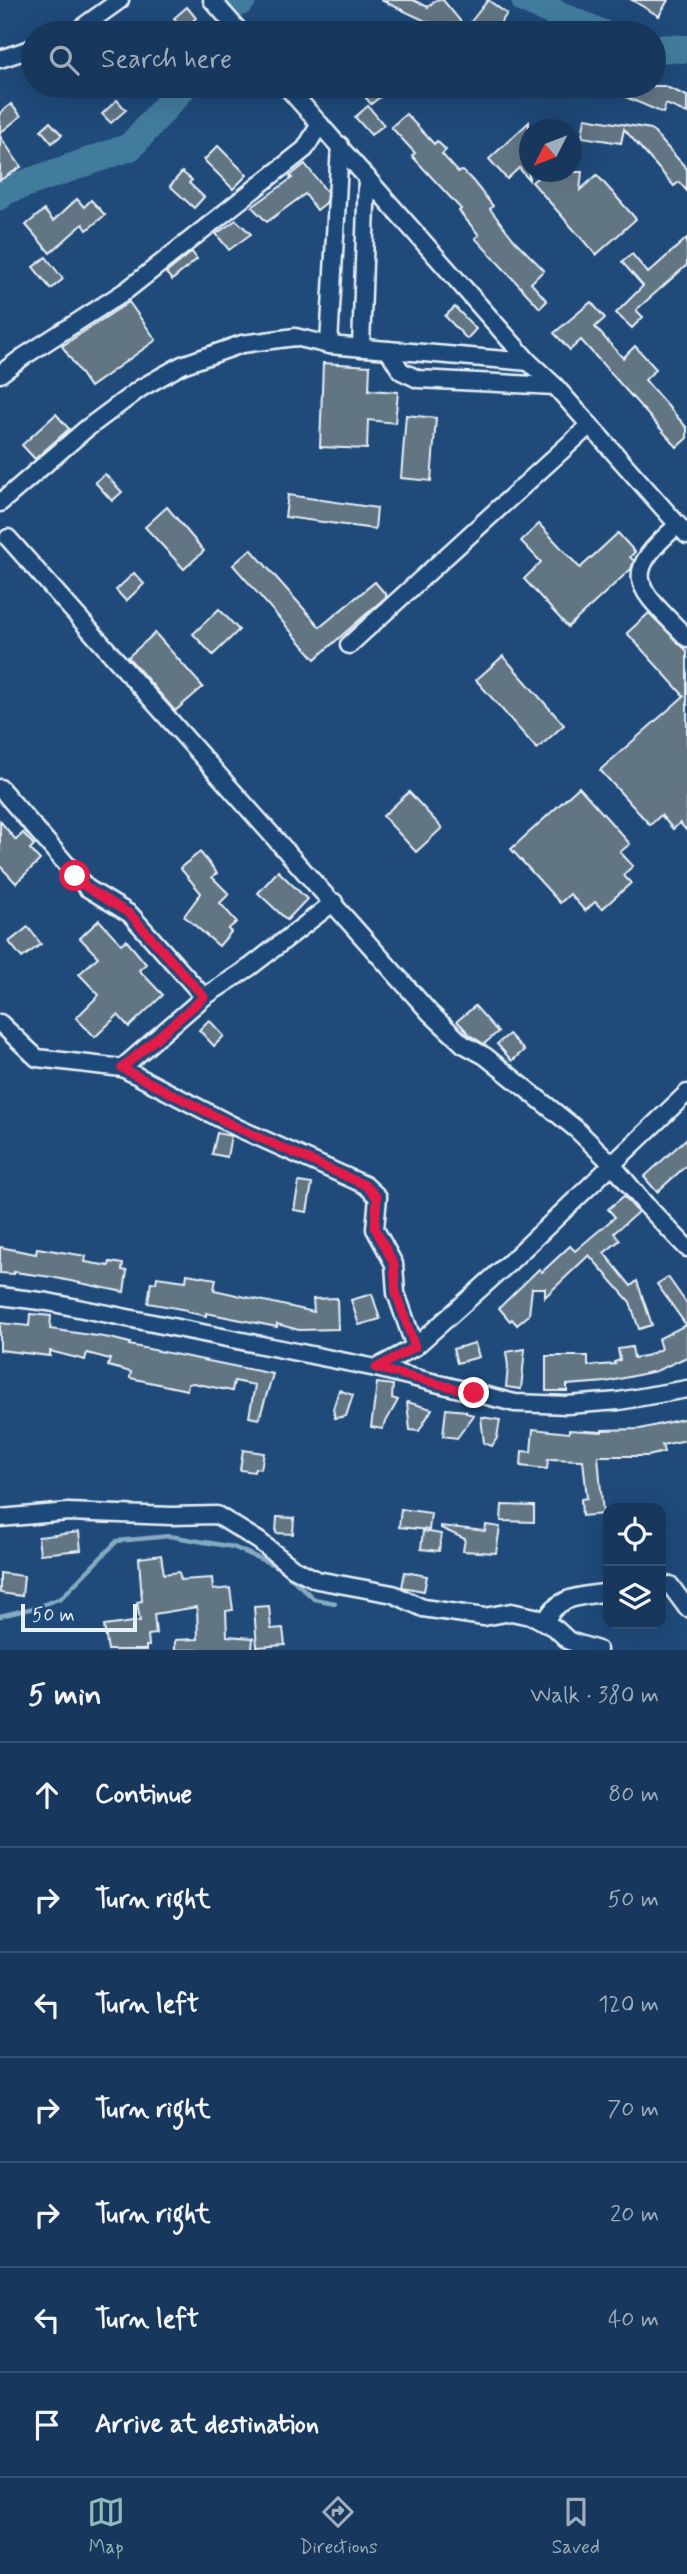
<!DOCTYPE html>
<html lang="en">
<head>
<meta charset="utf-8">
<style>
	body { margin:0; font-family:Mynerve,sans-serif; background:#203f62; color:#f1f3f6 }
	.controls { position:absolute; right:21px; bottom:21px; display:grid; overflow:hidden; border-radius:14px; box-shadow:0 7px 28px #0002 }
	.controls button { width:63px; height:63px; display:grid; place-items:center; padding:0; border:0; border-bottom:2px solid #365272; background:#17385c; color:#f1f3f6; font:35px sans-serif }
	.compass { position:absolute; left:519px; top:119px; width:63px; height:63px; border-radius:50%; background:#17385c; box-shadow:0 7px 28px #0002; rotate:228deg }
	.scale { position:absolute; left:21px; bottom:18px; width:116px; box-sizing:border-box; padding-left:7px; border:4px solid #e8f1f8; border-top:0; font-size:19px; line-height:24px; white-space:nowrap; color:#e8f1f8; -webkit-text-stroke:5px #1f4a7a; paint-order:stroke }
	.stop { position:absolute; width:21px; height:21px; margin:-16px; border:5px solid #e11d48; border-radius:50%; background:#fff }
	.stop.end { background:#e11d48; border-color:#fff; box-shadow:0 2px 7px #0008 }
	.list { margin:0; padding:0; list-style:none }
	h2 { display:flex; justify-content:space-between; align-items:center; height:91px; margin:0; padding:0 28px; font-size:30px }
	h2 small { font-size:23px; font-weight:400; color:#9eacbb }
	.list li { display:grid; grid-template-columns:46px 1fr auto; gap:21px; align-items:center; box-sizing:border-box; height:105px; padding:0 28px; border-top:2px solid #365272 }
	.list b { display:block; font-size:26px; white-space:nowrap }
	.list em { font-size:23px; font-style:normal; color:#9eacbb }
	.icon { flex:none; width:38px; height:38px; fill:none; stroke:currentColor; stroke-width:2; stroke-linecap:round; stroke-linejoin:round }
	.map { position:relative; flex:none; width:687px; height:1650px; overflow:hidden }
	.search { position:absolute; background:#17385c; box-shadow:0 7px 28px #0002; left:21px; right:21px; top:21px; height:77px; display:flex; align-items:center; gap:18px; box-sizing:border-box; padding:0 24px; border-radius:38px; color:#9eacbb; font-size:26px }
	.sheet { height:826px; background:#17385c }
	nav { display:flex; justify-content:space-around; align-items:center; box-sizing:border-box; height:98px; border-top:2px solid #365272; background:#17385c; font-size:19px; color:#9eacbb }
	nav a { display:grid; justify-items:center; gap:4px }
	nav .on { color:#8bbbb9 }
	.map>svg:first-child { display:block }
</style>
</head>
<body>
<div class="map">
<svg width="687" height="1650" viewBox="0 0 687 1650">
	<rect width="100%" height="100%" fill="#1f4a7a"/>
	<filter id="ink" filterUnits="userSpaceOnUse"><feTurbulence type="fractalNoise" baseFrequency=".0143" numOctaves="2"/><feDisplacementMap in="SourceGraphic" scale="14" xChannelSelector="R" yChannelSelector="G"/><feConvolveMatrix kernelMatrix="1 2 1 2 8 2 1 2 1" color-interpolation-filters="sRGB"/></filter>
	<g filter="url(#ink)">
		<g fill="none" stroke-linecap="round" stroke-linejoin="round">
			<!-- stream -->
			<polyline stroke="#85aac1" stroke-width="4.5" points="0,1616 34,1608 61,1598 117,1541 170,1536 233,1547 281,1568 314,1599 335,1603"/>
			<!-- river -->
			<g stroke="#437b9d" stroke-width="28">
				<polyline points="525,0 601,33"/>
				<polyline points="240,2 242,0"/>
				<polyline points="654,48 687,49"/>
				<polyline points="0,196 4,191 130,147 184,86"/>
			</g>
		</g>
		<!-- building -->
		<g fill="#627583" stroke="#e8f1f8" stroke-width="2">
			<polygon points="381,0 413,0 428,7 436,0 443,0 466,28 488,0 507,14 493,33 422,33 432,24"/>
			<polygon points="632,0 668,0 659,16"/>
			<polygon points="187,7 196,18 184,29 174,18"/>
			<polygon points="356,86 394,86 371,104"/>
			<polygon points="600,86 664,86 687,96 687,113 666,104 663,113"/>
			<polygon points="117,100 126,110 111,123 102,114"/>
			<polygon points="11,104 21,116 0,133 0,113"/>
			<polygon points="368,106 384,125 371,135 355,117"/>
			<polygon points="406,114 434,144 437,141 446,150 442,154 458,172 463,171 472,180 493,206 490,209 515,241 544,270 531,283 547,301 540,308 475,238 479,235 459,211 461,209 412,156 415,153 391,127"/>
			<polygon points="585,118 651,129 687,169 687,191 679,182 674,186 624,129 621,143 582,137"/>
			<polygon points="50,122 62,135 52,143 41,130"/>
			<polygon points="529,122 529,180 519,168 507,179 489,159"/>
			<polygon points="0,136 21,167 0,180"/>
			<polygon points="218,146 247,175 233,189 204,160"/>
			<polygon points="305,164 327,192 326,203 317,210 305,194 267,222 252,207 292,178 290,176"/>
			<polygon points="182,172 192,180 189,183 204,197 194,208 170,186"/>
			<polygon points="544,172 582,172 580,190 597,175 636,219 596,255 532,182"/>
			<polygon points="77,199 84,207 91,200 105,215 87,230 83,224 50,253 26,225 44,210 53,221"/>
			<polygon points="236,220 251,234 229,250 216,234"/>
			<polygon points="687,238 687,265 636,310 643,317 632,328 616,313 643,286 622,262 632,254 648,273"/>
			<polygon points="192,252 197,259 172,280 166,273"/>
			<polygon points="46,257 63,279 51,289 33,267"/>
			<polygon points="129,302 156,340 90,387 62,346"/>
			<polygon points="591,302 605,318 595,327 623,358 635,346 656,369 645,380 687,428 687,438 677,447 581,340 570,350 554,333"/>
			<polygon points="455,307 476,329 467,339 445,316"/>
			<polygon points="323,363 370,366 369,390 398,392 395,423 368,420 367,449 320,447"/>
			<polygon points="56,414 69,429 35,459 22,445"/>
			<polygon points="406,415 436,418 431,481 401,478"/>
			<polygon points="105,474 122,492 112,501 95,482"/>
			<polygon points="288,495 377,508 375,529 285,517"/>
			<polygon points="167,507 204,551 184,569 145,527"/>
			<polygon points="539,524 580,568 618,533 635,552 630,557 634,561 631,569 568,627 524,579 541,562 521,541"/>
			<polygon points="251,549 320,627 375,582 387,596 315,659 233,565"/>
			<polygon points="134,573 144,584 126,601 116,590"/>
			<polygon points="219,609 239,630 213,655 193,634"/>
			<polygon points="649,613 687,651 687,831 680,823 673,829 661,815 650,825 600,770 684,696 627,633"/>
			<polygon points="155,633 203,687 175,711 128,657"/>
			<polygon points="503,656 564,725 537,749 476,680"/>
			<polygon points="579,787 630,844 620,852 633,866 623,875 631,883 602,909 595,902 585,911 570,894 560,903 511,849"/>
			<polygon points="409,792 442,828 416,852 383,816"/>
			<polygon points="0,821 16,840 23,833 34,845 30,849 40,860 16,883 0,866"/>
			<polygon points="200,852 217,873 212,877 229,894 220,903 237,922 228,929 231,932 219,946 184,916 201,893 180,868"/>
			<polygon points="278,871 307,899 287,920 258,893"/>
			<polygon points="99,920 121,944 126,940 146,964 139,970 163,995 129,1027 118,1015 95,1037 76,1018 99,995 79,974 98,957 80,938"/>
			<polygon points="28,927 41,944 22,958 9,942"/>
			<polygon points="475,1006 498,1032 484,1044 471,1036 457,1021"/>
			<polygon points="209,1020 224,1036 214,1046 199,1030"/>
			<polygon points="509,1034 524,1050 512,1061 497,1044"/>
			<polygon points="217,1133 231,1136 227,1157 212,1154"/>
			<polygon points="687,1138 687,1165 657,1192 644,1177"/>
			<polygon points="299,1182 312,1184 307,1212 294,1210"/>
			<polygon points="624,1196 638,1212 614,1233 620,1240 604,1253 631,1286 637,1281 652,1325 639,1329 630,1302 589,1255 545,1297 545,1288 532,1288 529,1315 517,1325 512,1319 510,1321 499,1308 539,1269 542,1272 570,1246 575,1251 615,1217 608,1209"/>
			<polygon points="0,1247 36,1254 37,1248 86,1256 85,1262 109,1266 110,1262 123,1264 122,1270 127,1271 124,1292 51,1277 14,1272 14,1274 0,1273"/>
			<polygon points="187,1274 216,1279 214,1290 314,1312 313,1299 337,1298 338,1329 299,1330 277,1324 277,1327 206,1313 206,1316 187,1312 187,1310 148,1303 151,1282 156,1283 157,1277 186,1281"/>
			<polygon points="668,1277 687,1304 687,1357 656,1371 606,1382 567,1385 567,1391 546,1391 546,1356 588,1356 588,1366 615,1364 614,1362 620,1360 618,1349 632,1347 634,1358 649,1355 661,1349 658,1339 686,1325 657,1284"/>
			<polygon points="372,1294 380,1319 359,1325 351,1300"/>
			<polygon points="30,1314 51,1316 50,1329 110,1338 130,1343 129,1345 273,1374 259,1419 249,1417 255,1385 234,1381 232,1391 193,1383 188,1384 187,1390 130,1378 131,1372 108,1366 110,1359 87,1353 85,1360 50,1351 50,1356 0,1350 0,1323 29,1326"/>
			<polygon points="475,1343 479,1357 457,1363 453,1349"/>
			<polygon points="525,1349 521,1389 506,1387 508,1366 506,1352"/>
			<polygon points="377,1383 393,1385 392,1398 398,1400 382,1429 371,1427"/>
			<polygon points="339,1390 353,1395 346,1416 335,1418 333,1409"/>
			<polygon points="407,1402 432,1409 419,1431 410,1430"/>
			<polygon points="446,1409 466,1411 466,1413 474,1415 457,1438 443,1436"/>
			<polygon points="481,1417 500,1420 497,1438 492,1446 484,1443"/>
			<polygon points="687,1418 687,1440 662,1445 664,1452 648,1456 598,1456 603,1514 582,1516 581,1499 587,1498 583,1460 548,1459 547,1469 521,1466 522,1451 531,1452 533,1429 569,1433 569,1430 602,1432 602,1430 640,1429"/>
			<polygon points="243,1450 264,1453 261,1469 255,1468 254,1472 240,1470"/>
			<polygon points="502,1505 534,1506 534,1522 501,1521"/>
			<polygon points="401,1509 431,1513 429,1530 399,1527"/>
			<polygon points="277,1517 294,1518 293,1534 276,1533"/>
			<polygon points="486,1525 500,1527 496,1553 463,1551 465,1539 441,1528 441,1526 485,1531"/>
			<polygon points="423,1531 441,1534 439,1551 421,1549"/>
			<polygon points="79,1532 81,1550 40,1554 38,1537"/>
			<polygon points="161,1555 164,1574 179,1572 181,1580 212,1578 213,1590 230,1588 233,1610 226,1611 227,1636 253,1638 252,1650 175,1650 175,1640 198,1639 197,1607 154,1614 156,1634 148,1635 149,1646 146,1646 146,1650 108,1650 104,1626 140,1621 137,1602 142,1601 139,1558"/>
			<polygon points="405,1572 427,1576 424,1591 402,1587"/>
			<polygon points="0,1573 24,1576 22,1596 0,1593"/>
			<polygon points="269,1606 271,1629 283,1628 285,1645 257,1647 254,1607"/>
		</g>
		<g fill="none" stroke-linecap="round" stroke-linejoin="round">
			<!-- minor casing -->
			<g stroke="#e8f1f8" stroke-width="21">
				<g id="minor">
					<polyline points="212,0 241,33"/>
					<polyline points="74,33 120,0"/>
					<polyline points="0,59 33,48"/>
					<polyline points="286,86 529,362 555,386 687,535"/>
					<polyline points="329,345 340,145"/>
					<polyline points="361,348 367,177"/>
					<polyline points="388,350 401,371 418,379 555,386"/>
					<polyline points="0,374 23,357 127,290 305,149 320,124"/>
					<polyline points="0,503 86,429 141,388 182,365 242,344 295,337 329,345 529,362"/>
					<path d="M678,525C615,578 641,589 687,638"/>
					<polyline points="8,538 430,1013 463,1044 485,1056 576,1129 611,1163 645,1204 687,1248"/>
					<polyline points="349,645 590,425"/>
					<polyline points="0,788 87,888 130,914 204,997"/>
					<polyline points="0,1023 37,1058 122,1068 238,1128 365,1185 378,1197 375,1229 394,1264 396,1293 415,1347"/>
					<polyline points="122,1068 204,997 250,967 334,902"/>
					<polyline points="0,1296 48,1302 376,1368 515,1403 567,1405 619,1401 687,1389"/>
					<polyline points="376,1368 415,1347 509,1263 687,1093"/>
					<polyline points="0,1518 68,1512 171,1516 217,1515 259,1541 293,1568 317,1580 393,1594 423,1608 484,1617 511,1612 535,1617 556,1629 569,1641 598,1650"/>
					<polyline points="670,1585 687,1608"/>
					<path d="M545,1622C558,1594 582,1597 608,1592"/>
				</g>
			</g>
			<!-- minor -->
			<use href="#minor" stroke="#1f4a7a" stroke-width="16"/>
		</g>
	</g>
	<g fill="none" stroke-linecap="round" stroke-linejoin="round" filter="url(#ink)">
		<!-- route -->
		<polyline stroke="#e11d48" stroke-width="9" points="75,876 87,888 130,914 204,997 122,1068 238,1128 365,1185 377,1197 375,1228 394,1264 396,1293 415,1347 376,1368 474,1393"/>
	</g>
</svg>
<div class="controls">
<button><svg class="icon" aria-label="locate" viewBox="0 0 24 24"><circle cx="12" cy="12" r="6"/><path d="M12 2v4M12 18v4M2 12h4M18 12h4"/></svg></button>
<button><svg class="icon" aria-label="layers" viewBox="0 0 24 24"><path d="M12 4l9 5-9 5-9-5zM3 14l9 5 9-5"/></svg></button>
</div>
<svg class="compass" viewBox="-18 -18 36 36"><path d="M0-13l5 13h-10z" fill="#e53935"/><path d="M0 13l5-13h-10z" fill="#9eacbb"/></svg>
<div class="scale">50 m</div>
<div class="stop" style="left:75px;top:876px"></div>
<div class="stop end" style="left:474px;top:1393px"></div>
<div class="search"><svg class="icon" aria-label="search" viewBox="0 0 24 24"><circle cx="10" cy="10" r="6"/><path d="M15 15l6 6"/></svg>Search here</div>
</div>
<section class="sheet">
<h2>5 min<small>Walk · 380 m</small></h2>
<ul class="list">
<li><svg class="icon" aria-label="ahead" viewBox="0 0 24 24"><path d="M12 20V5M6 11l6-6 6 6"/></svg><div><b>Continue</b></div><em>80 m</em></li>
<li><svg class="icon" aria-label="right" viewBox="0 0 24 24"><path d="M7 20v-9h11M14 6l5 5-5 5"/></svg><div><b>Turn right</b></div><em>50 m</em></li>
<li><svg class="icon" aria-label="left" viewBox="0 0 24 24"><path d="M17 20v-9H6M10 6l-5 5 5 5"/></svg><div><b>Turn left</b></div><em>120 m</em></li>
<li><svg class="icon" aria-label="right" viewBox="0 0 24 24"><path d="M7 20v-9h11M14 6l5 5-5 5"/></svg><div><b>Turn right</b></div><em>70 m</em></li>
<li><svg class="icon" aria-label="right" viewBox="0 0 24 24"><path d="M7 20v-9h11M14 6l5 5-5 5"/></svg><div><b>Turn right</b></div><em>20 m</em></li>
<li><svg class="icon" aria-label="left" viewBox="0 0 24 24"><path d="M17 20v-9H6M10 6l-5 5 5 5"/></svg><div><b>Turn left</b></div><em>40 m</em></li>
<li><svg class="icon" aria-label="arrive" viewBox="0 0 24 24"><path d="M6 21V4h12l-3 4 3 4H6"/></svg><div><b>Arrive at destination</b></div></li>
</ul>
</section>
<nav>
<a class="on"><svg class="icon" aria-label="map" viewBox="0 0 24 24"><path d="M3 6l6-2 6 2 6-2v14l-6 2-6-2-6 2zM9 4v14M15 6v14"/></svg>Map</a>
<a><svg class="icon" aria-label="directions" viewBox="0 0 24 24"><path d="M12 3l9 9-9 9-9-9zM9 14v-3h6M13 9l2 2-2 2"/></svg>Directions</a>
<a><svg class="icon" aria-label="saved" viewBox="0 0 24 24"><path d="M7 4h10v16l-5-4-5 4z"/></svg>Saved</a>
</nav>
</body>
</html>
